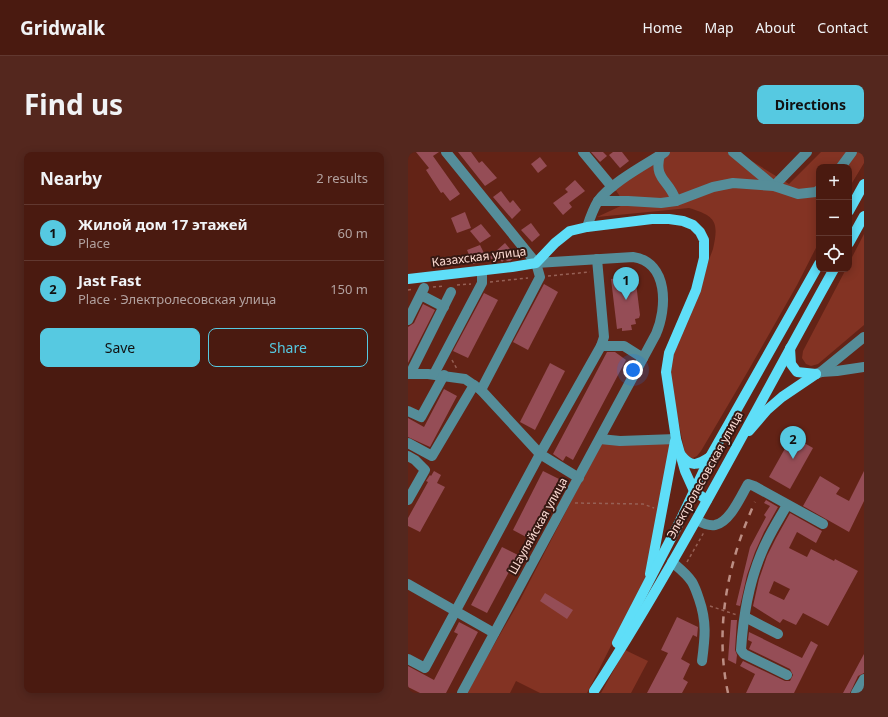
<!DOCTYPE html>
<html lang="en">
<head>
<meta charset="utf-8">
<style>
	body { margin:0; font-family:"Noto Sans",sans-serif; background:#54271e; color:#f1f3f6 }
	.controls { position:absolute; right:12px; top:12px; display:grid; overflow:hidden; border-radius:8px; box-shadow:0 2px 10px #0003 }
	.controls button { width:36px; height:36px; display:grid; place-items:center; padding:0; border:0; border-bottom:1px solid #613830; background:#4a1a10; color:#f1f3f6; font:20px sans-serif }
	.you { position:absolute; left:225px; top:218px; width:14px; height:14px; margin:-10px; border:3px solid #fff; border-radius:50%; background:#1a73e8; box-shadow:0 0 0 6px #1a73e833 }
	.badge { display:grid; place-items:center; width:26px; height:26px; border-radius:50%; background:#56c9e1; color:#111; font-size:13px; font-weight:700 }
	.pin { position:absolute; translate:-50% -33px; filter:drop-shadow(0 1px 2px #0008) }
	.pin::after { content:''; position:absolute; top:21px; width:14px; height:12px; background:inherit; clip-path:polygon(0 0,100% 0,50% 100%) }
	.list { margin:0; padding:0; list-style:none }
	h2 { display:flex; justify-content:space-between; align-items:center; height:52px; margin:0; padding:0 16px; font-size:17px }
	h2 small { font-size:13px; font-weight:400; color:#b2a19f }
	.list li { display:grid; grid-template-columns:26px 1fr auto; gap:12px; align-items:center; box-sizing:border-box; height:56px; padding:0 16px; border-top:1px solid #613830 }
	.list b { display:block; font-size:15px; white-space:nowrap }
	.list p { margin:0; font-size:13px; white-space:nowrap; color:#b2a19f }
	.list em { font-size:13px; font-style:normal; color:#b2a19f }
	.actions { display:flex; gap:8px; padding:12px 16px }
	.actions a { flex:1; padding:9px 0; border:1px solid #56c9e1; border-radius:8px; text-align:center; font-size:14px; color:#56c9e1 }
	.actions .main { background:#56c9e1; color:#111 }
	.icon { flex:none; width:22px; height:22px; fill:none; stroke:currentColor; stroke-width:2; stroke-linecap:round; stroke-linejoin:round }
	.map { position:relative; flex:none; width:456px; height:541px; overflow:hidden; border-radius:8px }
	header { display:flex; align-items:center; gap:24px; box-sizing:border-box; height:56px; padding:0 20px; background:#4a1a10; border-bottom:1px solid #613830 }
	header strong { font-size:19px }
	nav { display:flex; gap:22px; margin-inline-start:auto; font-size:14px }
	.intro { display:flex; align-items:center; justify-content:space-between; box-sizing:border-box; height:96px; padding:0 24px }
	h1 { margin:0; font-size:28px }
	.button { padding:10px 18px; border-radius:8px; background:#56c9e1; color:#111; font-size:14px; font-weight:700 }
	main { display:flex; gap:24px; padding:0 24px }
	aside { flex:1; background:#4a1a10; border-radius:8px; box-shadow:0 2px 10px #0003 }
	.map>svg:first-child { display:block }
</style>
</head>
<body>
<header>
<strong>Gridwalk</strong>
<nav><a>Home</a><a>Map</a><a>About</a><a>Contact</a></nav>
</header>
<div class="intro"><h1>Find us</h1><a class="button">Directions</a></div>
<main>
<aside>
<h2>Nearby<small>2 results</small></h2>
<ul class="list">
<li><span class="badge">1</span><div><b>Жилой дом 17 этажей</b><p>Place</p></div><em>60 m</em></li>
<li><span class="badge">2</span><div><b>Jast Fast</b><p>Place · Электролесовская улица</p></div><em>150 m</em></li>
</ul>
<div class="actions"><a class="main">Save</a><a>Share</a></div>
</aside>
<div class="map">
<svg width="456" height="541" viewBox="0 0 456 541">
	<rect width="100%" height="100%" fill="#632316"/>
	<!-- green -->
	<g fill="#833323">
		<path d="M261,0H329L381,32L413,0H456V11L441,36V15H411V90L389,133L340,219L293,299L289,304L285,306L280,305L277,301L262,230L264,207L305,97C311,70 308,64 281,56L189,65L217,52L207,37Z"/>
		<polygon points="456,82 456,173 410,212 403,214 398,212 394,206 395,199 438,117 441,117 441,111"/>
		<polygon points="194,290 264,291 237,427 179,541 132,541 108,529 102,541 58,541 112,448"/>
		<polygon points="217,498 240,509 223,541 193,541"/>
	</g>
	<!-- building -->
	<g fill="#954d56" fill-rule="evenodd">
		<polygon points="8,0 31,0 25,4 52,42 42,49 35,40 33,41 18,18 21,16"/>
		<polygon points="50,0 63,0 71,11 74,9 89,26 77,34"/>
		<polygon points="183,0 195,0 199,4 192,10"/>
		<polygon points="205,0 214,0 221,9 212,16 201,3"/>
		<polygon points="132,5 139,14 130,21 123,12"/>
		<polygon points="167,28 177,39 161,51 164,55 155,63 145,51 160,40 157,37"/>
		<polygon points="93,39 102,51 105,48 113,58 104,67 85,45"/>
		<polygon points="57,60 63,76 49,81 43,66"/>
		<polygon points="123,71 132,83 124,90 113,78"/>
		<polygon points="73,72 83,84 72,91 62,79"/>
		<polygon points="97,91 108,104 102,109 99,109 97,107 94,110 90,105 65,112 59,98 72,93 79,107"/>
		<polygon points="216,122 217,128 222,127 223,132 228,131 232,163 231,166 227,167 228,172 223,173 224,178 214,179 214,176 209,177 203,127 209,126 208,123"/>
		<polygon points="136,132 150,140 120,198 105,190"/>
		<polygon points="76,141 90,148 60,206 45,199"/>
		<polygon points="15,152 27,158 0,211 0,175 6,171"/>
		<polygon points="199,200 207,200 218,208 165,308 158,304 155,309 145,302"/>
		<polygon points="142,211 157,219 127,278 112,270"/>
		<polygon points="36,237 49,244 22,295 0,285 0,266 16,275"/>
		<polygon points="384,284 405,296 382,337 361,325"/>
		<polygon points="26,319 33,323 29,331 37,335 12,380 0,374 0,366 20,330 18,329 22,323 23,324"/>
		<polygon points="135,319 151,327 120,386 105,378"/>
		<polygon points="456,319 456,349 441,380 395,354 412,324 432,336 428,342 441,349"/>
		<polygon points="358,348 370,355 356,380 347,400 339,423 332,454 328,453 342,395 358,365 356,363 362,354 356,351"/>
		<path d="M382,361L414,379L408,391L389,380L381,396L399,405L403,397L426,409L427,407L450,419L420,474L395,461L388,473L375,467L372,471L345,454L351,427L359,404L368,386ZM366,429L382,437L376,448L361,441Z"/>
		<polygon points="94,395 110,403 79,461 63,453"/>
		<polygon points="137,441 165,458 159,467 132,449"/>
		<polygon points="269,465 290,475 289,485 285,483 273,507 282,512 275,527 280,530 274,541 239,541 260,501 253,498"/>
		<polygon points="323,468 329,468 327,498 329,503 328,512 320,508"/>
		<polygon points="51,470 70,480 38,541 12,541 0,535 0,514 26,528 50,482 46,480"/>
		<polygon points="341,480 394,506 403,489 410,493 386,541 338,541 347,522 332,514 335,509 377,529 382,529 385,523 382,517 341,497 344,490 340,488"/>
		<polygon points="456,502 456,521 450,524 442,541 435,541"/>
	</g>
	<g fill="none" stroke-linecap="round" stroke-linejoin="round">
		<!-- path -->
		<g stroke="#966055" stroke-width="1.5" stroke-dasharray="3 3" stroke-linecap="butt">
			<polyline points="140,124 182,120"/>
			<polyline points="82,130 120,126"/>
			<polyline points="49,133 63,132"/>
			<polyline points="25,135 37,134"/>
			<polyline points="0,138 5,137"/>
			<polyline points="44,208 49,217"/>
			<polyline points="167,351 235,352 246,356"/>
			<polyline points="279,410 295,382 294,381"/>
			<polyline points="302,454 329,463"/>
		</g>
		<!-- minor -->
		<g stroke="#558d99" stroke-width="10">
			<polyline points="175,0 204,35"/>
			<polyline points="325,0 366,34 399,0"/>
			<path d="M252,3C245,28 262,28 268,49"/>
			<polyline points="433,15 444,0"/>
			<polyline points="190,49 220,49 253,51 268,49 305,35 325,31 366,34 390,42 408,40 411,38"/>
			<path d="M179,75C182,66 185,57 190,49C204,30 237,13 257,0"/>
			<polyline points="189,107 196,185 193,194"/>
			<polyline points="13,143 36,155"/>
			<polyline points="0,168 16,136"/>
			<polyline points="413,220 429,219 456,215"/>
			<polyline points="0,222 20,222 57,227 73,238 132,125 128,111 38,0"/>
			<polyline points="2,222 43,140"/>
			<polyline points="26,222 74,131 74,119"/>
			<polyline points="408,222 413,220 456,185"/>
			<polyline points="0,259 13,265 36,223"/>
			<polyline points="192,287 212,289 268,287"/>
			<polyline points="0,291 24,304 66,233"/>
			<polyline points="0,304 7,308 17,318 0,348"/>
			<polyline points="171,326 132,302 193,194 216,194 235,206"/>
			<path d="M289,368C294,371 301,374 307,373C322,370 333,344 340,332L346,334L415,372"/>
			<path d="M264,410C271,416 279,422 284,430C287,435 289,441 291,447C299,470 297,486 294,509"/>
			<polyline points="0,432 86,481"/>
			<polyline points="337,465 370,482"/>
			<polyline points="0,507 17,516 132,302 73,238"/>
			<path d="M379,523L336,502L333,498C335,466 341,431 353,402C360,384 370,369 379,353"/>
			<path d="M54,541L248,182C259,157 261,110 225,105L128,111"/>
			<polyline points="448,541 456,527"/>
		</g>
		<!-- major -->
		<g stroke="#5fdef8" stroke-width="10">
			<polyline points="441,59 456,32"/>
			<polyline points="441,91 456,64"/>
			<polyline points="0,127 104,115 128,111 147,91 162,79 179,75 244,67 261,67 275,69 285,73 292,80 296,88 296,106 288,138 261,201 258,220 268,287 277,319 286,339 299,348"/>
			<polyline points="382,196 383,212 389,220 408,222"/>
			<polyline points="341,279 359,258 374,245 408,222"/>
			<path d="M273,303C283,316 290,313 302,305"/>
			<polyline points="242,422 267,289"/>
			<polyline points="209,491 272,369 302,305 411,112"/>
			<path d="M186,539C274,403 347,258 426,117"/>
		</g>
		<!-- rail -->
		<path stroke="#bc8e84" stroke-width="2.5" stroke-dasharray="7 7" stroke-linecap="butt" d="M320,541C306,476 320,409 347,350"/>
	</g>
	<g text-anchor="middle" stroke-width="4" stroke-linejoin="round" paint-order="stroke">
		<!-- street labels -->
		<g font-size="12" fill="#fcdbd3" stroke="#351812">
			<text transform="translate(71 105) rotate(-7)" y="4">Казахская улица</text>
			<text transform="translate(297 323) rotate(-61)" y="4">Электролесовская улица</text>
			<text transform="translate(130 374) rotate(-61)" y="4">Шауляйская улица</text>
		</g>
	</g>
</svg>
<div class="controls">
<button>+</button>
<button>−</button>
<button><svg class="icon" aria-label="locate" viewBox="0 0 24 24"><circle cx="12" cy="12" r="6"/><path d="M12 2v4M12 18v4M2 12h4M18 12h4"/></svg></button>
</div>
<div class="you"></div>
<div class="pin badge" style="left:218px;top:148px">1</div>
<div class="pin badge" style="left:385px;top:307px">2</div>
</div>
</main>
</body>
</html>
